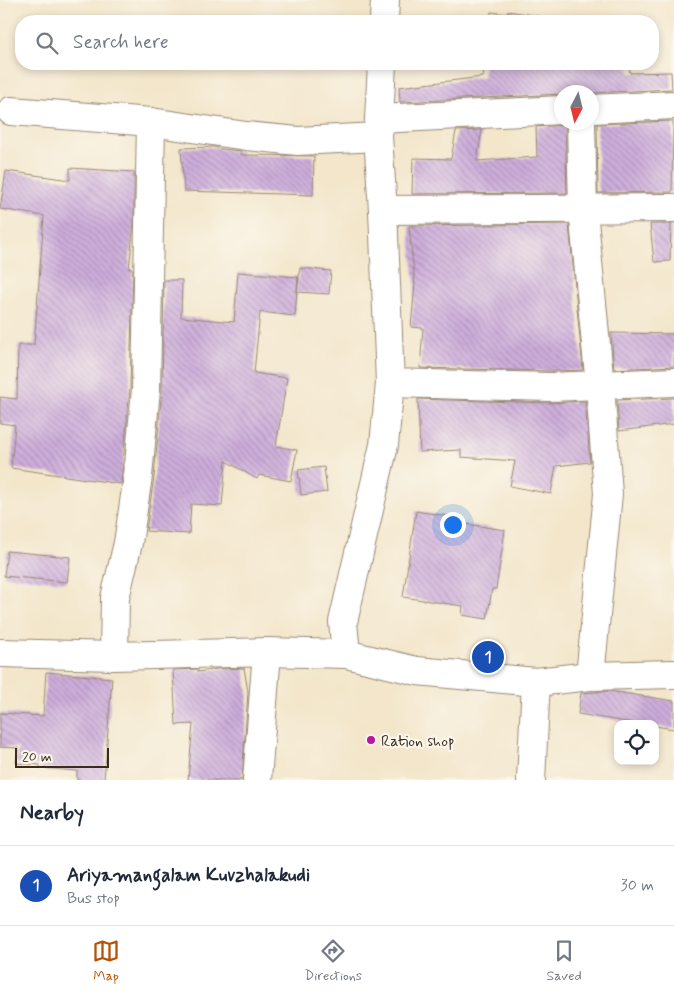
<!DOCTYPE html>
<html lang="en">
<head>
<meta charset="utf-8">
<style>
	body { margin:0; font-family:Mynerve,sans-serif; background:#f2f2f3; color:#1f2937 }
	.controls { position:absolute; right:15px; bottom:15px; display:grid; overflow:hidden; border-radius:10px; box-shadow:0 2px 8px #0003 }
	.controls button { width:45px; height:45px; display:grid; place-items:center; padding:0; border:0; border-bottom:1px solid #e0e1e3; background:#fff; color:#1f2937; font:25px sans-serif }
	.compass { position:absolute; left:554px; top:85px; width:45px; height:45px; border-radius:50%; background:#fff; box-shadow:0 2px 8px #0003; rotate:187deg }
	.scale { position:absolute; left:15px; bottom:12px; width:94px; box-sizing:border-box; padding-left:5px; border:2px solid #3b2a1e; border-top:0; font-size:14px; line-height:18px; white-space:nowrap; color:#3b2a1e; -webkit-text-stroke:4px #fbf7ec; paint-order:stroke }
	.you { position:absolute; left:452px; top:524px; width:18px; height:18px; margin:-12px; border:4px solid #fff; border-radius:50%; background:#1a73e8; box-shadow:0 0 0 8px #1a73e833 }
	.badge { display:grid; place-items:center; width:32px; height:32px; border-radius:50%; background:#b45309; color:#fff; font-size:16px; font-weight:700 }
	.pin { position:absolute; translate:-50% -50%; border:2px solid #fff; box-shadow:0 1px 5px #0006 }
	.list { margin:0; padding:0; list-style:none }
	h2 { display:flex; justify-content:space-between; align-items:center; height:65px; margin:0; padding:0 20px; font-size:21px }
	h2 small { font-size:16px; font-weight:400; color:#747a83 }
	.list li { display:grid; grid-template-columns:32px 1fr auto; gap:15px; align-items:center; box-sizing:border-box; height:80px; padding:0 20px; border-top:1px solid #e0e1e3 }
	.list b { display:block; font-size:19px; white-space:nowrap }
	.list p { margin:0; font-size:16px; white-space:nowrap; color:#747a83 }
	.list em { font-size:16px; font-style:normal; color:#747a83 }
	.icon { flex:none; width:28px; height:28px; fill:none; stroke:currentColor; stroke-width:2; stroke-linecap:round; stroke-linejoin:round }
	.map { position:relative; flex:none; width:674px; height:780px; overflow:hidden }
	.search { position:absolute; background:#fff; box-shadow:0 2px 8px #0003; left:15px; right:15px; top:15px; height:55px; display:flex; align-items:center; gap:12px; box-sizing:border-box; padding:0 18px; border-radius:20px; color:#747a83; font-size:19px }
	.sheet { height:145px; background:#fff }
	nav { display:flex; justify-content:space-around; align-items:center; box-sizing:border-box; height:70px; border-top:1px solid #e0e1e3; background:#fff; font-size:14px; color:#747a83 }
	nav a { display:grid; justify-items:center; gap:2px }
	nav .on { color:#b45309 }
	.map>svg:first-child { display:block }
</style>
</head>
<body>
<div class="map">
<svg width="674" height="780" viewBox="0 0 674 780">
	<defs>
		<pattern id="building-back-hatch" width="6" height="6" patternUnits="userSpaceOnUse" patternTransform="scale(1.25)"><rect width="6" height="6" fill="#ceaedc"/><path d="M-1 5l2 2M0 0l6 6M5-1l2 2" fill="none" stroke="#a88eb2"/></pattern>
	</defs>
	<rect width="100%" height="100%" fill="#fbf7ec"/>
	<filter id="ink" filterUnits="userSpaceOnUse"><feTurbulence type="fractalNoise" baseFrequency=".02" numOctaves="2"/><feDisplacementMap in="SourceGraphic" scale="10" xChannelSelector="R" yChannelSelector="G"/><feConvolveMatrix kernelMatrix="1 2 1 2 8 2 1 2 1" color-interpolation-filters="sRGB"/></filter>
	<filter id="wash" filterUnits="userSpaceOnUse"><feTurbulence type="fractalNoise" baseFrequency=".0096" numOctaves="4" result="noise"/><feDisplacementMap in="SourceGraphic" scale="20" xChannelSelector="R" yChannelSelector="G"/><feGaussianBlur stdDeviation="1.12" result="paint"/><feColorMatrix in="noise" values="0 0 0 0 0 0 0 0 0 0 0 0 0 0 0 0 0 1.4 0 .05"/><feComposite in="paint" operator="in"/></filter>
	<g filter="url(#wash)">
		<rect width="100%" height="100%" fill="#f3e6cb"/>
		<g id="blocks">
			<!-- building -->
			<g fill="url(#building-back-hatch)">
				<polygon points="508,11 563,20 563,21 490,21 491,12 507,14"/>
				<polygon points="485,64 629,64 630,73 671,72 672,89 592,93 562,92 562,94 400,102 399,87 483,77"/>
				<polygon points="673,121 672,192 598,193 597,124"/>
				<polygon points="565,125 567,193 412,194 413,158 451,159 456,131 482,130 477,161 537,157 536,127"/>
				<polygon points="214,147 221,149 241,151 241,155 314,156 313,195 184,191 181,148"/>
				<polygon points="70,168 134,172 134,221 129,269 133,269 130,388 121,484 11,468 15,425 0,423 0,397 17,399 18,345 34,345 44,216 0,209 6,171 70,180"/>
				<polygon points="569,224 583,370 550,371 420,368 423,328 411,327 415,284 409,226"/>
				<polygon points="650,224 671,224 670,261 654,262"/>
				<polygon points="300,268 331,271 329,294 297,292"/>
				<polygon points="238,272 298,277 295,316 260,312 254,373 287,378 276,446 297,450 291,481 259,475 257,479 226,461 222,506 191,504 189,534 146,531 154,477 162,390 164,280 182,280 181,317 234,322"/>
				<polygon points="611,333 674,334 674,366 614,369"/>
				<polygon points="674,398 674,424 619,431 617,400"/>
				<polygon points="418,399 550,403 585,401 590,462 556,466 551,494 510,486 515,461 461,457 461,450 420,452"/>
				<polygon points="324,467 327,492 301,495 298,470"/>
				<polygon points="416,511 454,517 453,522 505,530 496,589 492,589 487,619 462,615 463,606 403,597"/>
				<polygon points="7,551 70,557 67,582 4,576"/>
				<polygon points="244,668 248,692 242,780 188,780 193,724 176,725 173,670 198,669 198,672 217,669"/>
				<polygon points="46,672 112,678 104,780 77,780 77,771 40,768 40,765 16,763 18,748 0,747 0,713 43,716"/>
				<polygon points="609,691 674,701 674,729 655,726 655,724 639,724 578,714 581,693"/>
			</g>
		</g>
	</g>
	<g filter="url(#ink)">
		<use href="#blocks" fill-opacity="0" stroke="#978874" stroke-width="1"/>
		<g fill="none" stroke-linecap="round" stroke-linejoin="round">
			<!-- street casing -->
			<g stroke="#978874" stroke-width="30">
				<g id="street">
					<polyline points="592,109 674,105"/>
					<polyline points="11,111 151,122 246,136 298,141 378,137"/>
					<polyline points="379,119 562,110"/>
					<polyline points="581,122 583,210 600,386 608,494 590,676"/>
					<polyline points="383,210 674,208"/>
					<polyline points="390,383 550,387 674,382"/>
					<polyline points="0,653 114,656 267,652 346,654"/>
					<polyline points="114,656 115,598 128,543 138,476 146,389 151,122"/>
					<polyline points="257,780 267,652"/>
				</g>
			</g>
			<!-- secondary casing -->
			<g stroke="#978874" stroke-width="30">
				<g id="secondary">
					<polyline points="384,21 385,0"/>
					<polyline points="382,64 378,137 383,210 390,383 384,445 343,622 346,654 417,671 536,682 590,676 674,674"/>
					<polyline points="531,780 536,682"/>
				</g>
			</g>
			<!-- street -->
			<use href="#street" stroke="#fff" stroke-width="28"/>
			<!-- secondary -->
			<use href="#secondary" stroke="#fff" stroke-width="28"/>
		</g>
	</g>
	<!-- markers -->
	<circle fill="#b5179e" stroke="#fbf7ec" stroke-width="2" cx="371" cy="740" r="5"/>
	<g text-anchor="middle" stroke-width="4.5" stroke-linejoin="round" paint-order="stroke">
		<!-- poi labels -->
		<g font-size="16" fill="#3b2a1e" stroke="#fbf7ec" text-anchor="start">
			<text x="381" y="746">Ration shop</text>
		</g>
	</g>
</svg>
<div class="controls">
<button><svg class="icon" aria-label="locate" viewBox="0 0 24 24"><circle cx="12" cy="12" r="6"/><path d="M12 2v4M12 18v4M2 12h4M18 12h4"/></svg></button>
</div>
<svg class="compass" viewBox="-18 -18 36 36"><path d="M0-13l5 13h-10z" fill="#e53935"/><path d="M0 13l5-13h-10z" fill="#747a83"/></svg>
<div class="scale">20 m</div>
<div class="you"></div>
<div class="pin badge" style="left:488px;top:657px;background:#1a4fb4">1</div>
<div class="search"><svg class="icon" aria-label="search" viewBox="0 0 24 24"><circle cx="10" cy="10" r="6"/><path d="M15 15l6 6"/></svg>Search here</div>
</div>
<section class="sheet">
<h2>Nearby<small></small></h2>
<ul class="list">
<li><span class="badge" style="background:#1a4fb4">1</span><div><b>Ariyamangalam Kuvzhalakudi</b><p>Bus stop</p></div><em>30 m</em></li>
</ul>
</section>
<nav>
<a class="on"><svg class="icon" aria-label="map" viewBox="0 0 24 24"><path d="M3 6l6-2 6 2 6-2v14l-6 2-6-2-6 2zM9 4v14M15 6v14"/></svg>Map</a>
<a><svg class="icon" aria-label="directions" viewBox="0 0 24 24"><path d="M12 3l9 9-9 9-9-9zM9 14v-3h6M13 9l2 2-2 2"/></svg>Directions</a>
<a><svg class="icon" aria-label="saved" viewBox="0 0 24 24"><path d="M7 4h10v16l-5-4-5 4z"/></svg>Saved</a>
</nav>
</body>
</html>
